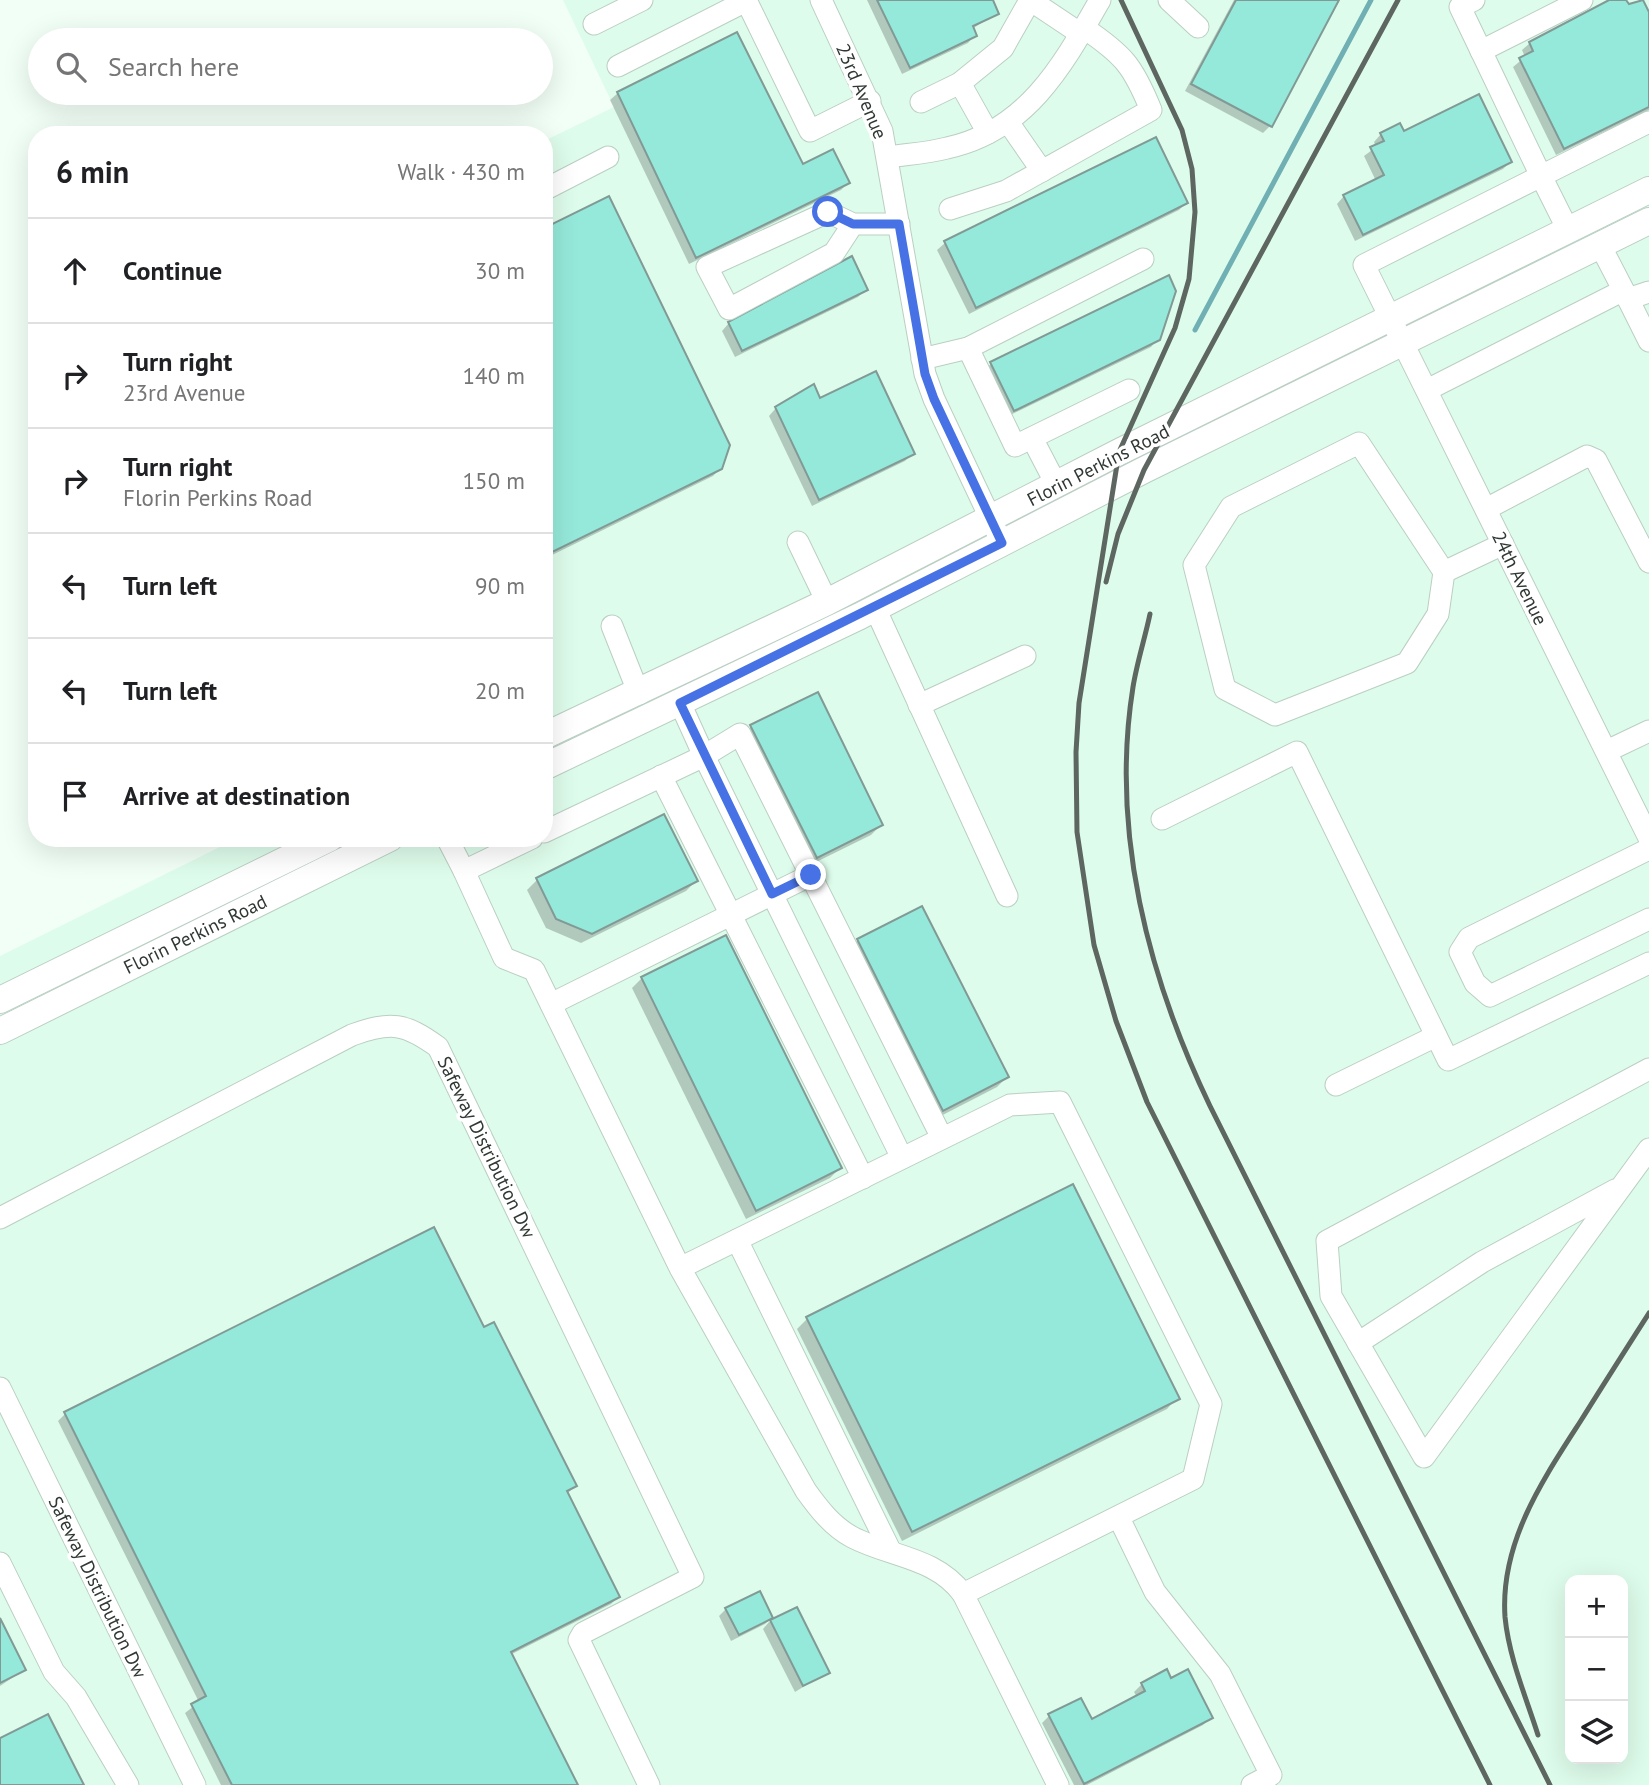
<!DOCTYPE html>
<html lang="en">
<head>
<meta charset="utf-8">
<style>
	body { margin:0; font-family:"PT Sans",sans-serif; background:#f2f2f2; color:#202124 }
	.controls { position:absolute; right:21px; bottom:21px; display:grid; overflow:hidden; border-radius:14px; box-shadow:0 7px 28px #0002 }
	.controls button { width:63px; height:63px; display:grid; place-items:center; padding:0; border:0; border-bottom:2px solid #e0e0e0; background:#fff; color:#202124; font:35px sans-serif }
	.stop { position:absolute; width:21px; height:21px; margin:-16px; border:5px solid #4772e5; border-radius:50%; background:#fff }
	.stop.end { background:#4772e5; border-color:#fff; box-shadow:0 2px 7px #0008 }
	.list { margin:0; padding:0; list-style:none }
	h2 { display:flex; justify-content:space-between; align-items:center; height:91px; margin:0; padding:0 28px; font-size:30px }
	h2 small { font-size:23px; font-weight:400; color:#757577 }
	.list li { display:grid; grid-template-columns:46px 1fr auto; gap:21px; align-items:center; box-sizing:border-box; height:105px; padding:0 28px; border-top:2px solid #e0e0e0 }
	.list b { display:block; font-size:26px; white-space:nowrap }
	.list p { margin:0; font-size:23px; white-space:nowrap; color:#757577 }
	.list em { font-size:23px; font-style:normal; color:#757577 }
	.icon { flex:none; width:38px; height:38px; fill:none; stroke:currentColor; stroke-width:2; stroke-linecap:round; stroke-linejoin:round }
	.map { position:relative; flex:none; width:1649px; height:1785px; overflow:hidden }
	.search { position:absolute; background:#fff; box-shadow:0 7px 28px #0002; left:28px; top:28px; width:525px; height:77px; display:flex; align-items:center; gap:18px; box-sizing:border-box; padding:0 24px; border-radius:38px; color:#757577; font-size:26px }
	.panel { position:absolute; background:#fff; box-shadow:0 7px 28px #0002; left:28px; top:126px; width:525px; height:721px; border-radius:28px }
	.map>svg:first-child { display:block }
</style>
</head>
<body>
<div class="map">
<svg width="1649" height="1785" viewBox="0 0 1649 1785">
	<rect width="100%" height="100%" fill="#f2fff7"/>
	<!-- built -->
	<path fill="#defceb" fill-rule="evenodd" d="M563,0H1649V1785H0V956L238,838H544V141L614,107ZM1570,1580H1623V1759H1570Z"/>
	<!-- shadow -->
	<g fill="#0003">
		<polygon points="867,0 991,0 997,13 972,29 975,35 968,43 902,74"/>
		<polygon points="1234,0 1337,0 1270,126 1263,133 1185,91"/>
		<polygon points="1614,0 1624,0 1628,7 1641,0 1649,16 1649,110 1556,155 1513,67 1525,57 1522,50 1530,43"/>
		<polygon points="618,93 848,183 841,190 689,264 610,100"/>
		<polygon points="1403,133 1510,162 1503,169 1355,241 1337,204 1344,196 1376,181 1364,156 1376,147 1374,142 1381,134"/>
		<polygon points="1155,139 1186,203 1179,210 969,314 937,250 945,243"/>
		<polygon points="544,230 721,468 713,476 544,559"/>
		<polygon points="1168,277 1158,339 1151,347 1006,417 983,371 991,364"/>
		<polygon points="866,289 858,297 735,357 722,331 729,323"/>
		<polygon points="819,400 913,453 905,461 812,506 769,416 776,408"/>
		<polygon points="817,694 881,825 871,835 806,867 741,737 751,727"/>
		<polygon points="537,880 696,881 686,891 581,943 546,928 527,890"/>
		<polygon points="858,940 1007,1077 997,1087 933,1120 848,950"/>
		<polygon points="642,978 840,1168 830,1178 746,1219 632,988"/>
		<polygon points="1072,1187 1177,1398 1167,1409 902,1541 797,1329 807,1319"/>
		<polygon points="483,1329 575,1486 567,1494 618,1597 611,1604 510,1655 576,1785 221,1785 185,1713 199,1702 58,1421 65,1414"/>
		<polygon points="726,1609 771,1618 765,1624 731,1641 719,1616"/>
		<polygon points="796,1609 827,1672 795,1692 763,1629 769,1622"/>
		<polygon points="0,1622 24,1670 0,1686"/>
		<polygon points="1170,1680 1211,1717 1203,1725 1087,1785 1074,1785 1042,1723 1049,1716 1091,1721 1137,1697 1134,1692 1142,1684"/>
	</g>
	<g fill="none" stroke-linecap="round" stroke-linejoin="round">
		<!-- stream -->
		<polyline stroke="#70b0b4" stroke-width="5" points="1195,330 1371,0"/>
	</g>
	<!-- building -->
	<g fill="#95e9da" stroke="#819a95" stroke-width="2">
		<polygon points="877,0 993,0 999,14 973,26 977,36 910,68"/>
		<polygon points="1236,0 1339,0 1272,127 1191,84"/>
		<polygon points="1609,0 1626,0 1629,4 1643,0 1649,12 1649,107 1564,149 1519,58 1533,51 1529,42"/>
		<polygon points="737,32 803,164 833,149 850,183 696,258 617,92"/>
		<polygon points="1479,94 1512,162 1363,235 1343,195 1384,175 1370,147 1384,141 1380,133 1400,123 1404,131"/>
		<polygon points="1156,137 1188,203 976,308 944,241"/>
		<polygon points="609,196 730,445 722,469 544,556 544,228"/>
		<polygon points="852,256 868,290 742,351 728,322"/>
		<polygon points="1169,275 1176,291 1160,340 1014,411 990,362"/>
		<polygon points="876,371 915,454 819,500 775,407 814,384 820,398"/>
		<polygon points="818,692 883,825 817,858 750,725"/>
		<polygon points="664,814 698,881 592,934 556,919 536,878"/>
		<polygon points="922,906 1009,1077 943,1111 857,939"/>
		<polygon points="726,935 842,1168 756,1211 641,977"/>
		<polygon points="1073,1184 1180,1399 912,1532 806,1317"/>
		<polygon points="434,1227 484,1327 494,1322 577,1486 567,1491 620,1597 511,1652 578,1785 232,1785 191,1704 206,1696 64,1412"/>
		<polygon points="760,1591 773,1618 739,1635 725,1608"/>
		<polygon points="797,1607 830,1673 803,1686 770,1620"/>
		<polygon points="0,1618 26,1670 0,1683"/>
		<polygon points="1167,1669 1171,1678 1188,1669 1213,1718 1084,1784 1048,1714 1081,1698 1092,1719 1145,1691 1141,1683"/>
		<polygon points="48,1714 84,1785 0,1785 0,1738"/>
	</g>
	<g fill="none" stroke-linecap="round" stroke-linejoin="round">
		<!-- minor casing -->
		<g stroke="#bacfc3" stroke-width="23">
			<g id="minor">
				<polyline points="746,0 810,131 870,101"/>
				<polyline points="821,0 882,131 925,374 934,399 1002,543"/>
				<polyline points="1030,0 1081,34"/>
				<polyline points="1169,0 1198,27"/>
				<polyline points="1474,0 1460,7 1541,176 1649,122"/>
				<polyline points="594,24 642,0"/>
				<polyline points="1481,51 1582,0"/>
				<polyline points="618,66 746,1"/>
				<polyline points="960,83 988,133"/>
				<polyline points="921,102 960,83 1003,48 1029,2"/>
				<polyline points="1008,122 1042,171"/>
				<path d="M888,157C908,154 928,153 947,148C1027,131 1063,65 1100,0"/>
				<polyline points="544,190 608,157"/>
				<path d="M950,209L1006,191L1151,110C1133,66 1124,55 1084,28"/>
				<polyline points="853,224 834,253 729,309 707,267 828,212 853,224 899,224"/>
				<polyline points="1568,230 1541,176 1364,265 1649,838"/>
				<polyline points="1600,245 1628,299 1649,292"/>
				<polyline points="1628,299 1649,341"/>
				<polyline points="968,348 1015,446 1129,390"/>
				<polyline points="922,359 968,348 1143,259"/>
				<polyline points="1427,390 1622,291"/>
				<polyline points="1032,438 1057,486"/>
				<polyline points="1486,509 1587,456 1596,460 1649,562"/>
				<polyline points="798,542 827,602"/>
				<polyline points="1444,572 1359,443 1231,507 1194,565 1225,689 1275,715 1407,663 1438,614 1444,572 1503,544"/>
				<polyline points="875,608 1007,896"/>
				<polyline points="612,626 639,694"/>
				<polyline points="919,705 1025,656"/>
				<polyline points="1607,751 1649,731"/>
				<polyline points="661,776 863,1178"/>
				<polyline points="1162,819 1297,752 1448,1060 1649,963"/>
				<polyline points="544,832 704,756 680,703"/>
				<polyline points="447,838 464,871"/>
				<path d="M532,838L464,871L504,958L534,970L680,1268L806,1491C819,1509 832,1526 852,1537C890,1557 936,1557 963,1594L1193,1479L1211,1404L1060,1102L1010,1105L680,1268"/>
				<polyline points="1649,849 1469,938 1460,952 1475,983 1490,996 1649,919"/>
				<polyline points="551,1004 811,875"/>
				<polyline points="1649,1069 1327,1241 1331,1296 1424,1457 1649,1149"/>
				<polyline points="1336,1085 1436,1036"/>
				<polyline points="902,1158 704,756 740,734 942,1138"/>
				<path d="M0,1218L352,1035C391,1021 405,1023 438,1047L693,1577L583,1633L579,1640L649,1785"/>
				<polyline points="737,1240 890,1550"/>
				<polyline points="1358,1343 1482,1262 1615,1190"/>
				<polyline points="0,1388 195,1785"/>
				<polyline points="1119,1518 1155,1592 1220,1674 1271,1775 1252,1785"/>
				<polyline points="0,1563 54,1672 76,1697 128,1785"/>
				<polyline points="963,1594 1058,1785"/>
			</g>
		</g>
		<!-- major casing -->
		<g stroke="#bacfc3" stroke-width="28">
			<g id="major">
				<polyline points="544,736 827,602 1119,452 1649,190"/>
				<polyline points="544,767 860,616 1144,470 1649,221"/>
				<polyline points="0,1000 330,838"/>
				<polyline points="0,1031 390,838"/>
			</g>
		</g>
		<!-- minor -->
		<use href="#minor" stroke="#fff" stroke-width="21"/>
		<!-- major -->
		<use href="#major" stroke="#fff" stroke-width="26"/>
		<!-- rail -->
		<g stroke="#5d6660" stroke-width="5">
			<polyline points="1121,0 1182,130 1192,169 1195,212 1189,279 1175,328 1119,452 1079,703 1076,752 1077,832 1094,945 1116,1021 1147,1102 1490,1785"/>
			<polyline points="1106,582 1118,534 1144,470 1398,0"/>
			<path d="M1150,614C1145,638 1137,662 1133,687C1110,831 1148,977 1210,1106L1550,1785"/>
			<path d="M1538,1735C1526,1697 1509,1658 1505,1617C1500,1543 1542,1481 1580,1422C1603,1385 1626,1349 1649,1313"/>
		</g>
	</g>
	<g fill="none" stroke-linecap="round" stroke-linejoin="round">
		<!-- route -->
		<polyline stroke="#4772e5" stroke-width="9" points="811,875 772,894 680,703 1002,543 934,399 925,374 899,224 853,224 828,212"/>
	</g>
	<g text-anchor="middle" stroke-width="7" stroke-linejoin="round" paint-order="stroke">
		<!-- street labels -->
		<g font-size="19" fill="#303833" stroke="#fff">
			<text transform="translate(862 91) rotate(67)" y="7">23rd Avenue</text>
			<text transform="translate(1098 465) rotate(-27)" y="7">Florin Perkins Road</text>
			<text transform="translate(1520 578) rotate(64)" y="7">24th Avenue</text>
			<text transform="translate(195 934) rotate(-26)" y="7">Florin Perkins Road</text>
			<text transform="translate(487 1147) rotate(64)" y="7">Safeway Distribution Dw</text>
			<text transform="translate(98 1587) rotate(64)" y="7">Safeway Distribution Dw</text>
		</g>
	</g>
</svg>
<div class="controls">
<button>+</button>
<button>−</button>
<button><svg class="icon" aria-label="layers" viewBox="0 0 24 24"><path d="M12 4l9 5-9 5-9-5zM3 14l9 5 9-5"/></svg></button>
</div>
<div class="stop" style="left:828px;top:212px"></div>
<div class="stop end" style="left:811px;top:875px"></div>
<div class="search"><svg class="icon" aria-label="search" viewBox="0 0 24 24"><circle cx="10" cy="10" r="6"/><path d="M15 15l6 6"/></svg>Search here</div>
<section class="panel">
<h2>6 min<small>Walk · 430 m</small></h2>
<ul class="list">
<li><svg class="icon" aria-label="ahead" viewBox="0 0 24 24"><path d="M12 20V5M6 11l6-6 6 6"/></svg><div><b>Continue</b></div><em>30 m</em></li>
<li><svg class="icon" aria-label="right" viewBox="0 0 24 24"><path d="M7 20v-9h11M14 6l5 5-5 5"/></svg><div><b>Turn right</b><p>23rd Avenue</p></div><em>140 m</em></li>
<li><svg class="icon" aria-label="right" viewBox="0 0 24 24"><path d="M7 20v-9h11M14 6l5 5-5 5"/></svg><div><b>Turn right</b><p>Florin Perkins Road</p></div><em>150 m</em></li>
<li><svg class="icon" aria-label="left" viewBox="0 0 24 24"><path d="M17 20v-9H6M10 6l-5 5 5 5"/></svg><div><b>Turn left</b></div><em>90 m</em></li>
<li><svg class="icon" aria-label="left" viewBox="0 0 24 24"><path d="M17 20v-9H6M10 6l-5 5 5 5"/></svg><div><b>Turn left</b></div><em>20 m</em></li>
<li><svg class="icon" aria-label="arrive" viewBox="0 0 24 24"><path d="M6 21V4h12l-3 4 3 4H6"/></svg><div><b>Arrive at destination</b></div></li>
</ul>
</section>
</div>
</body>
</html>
